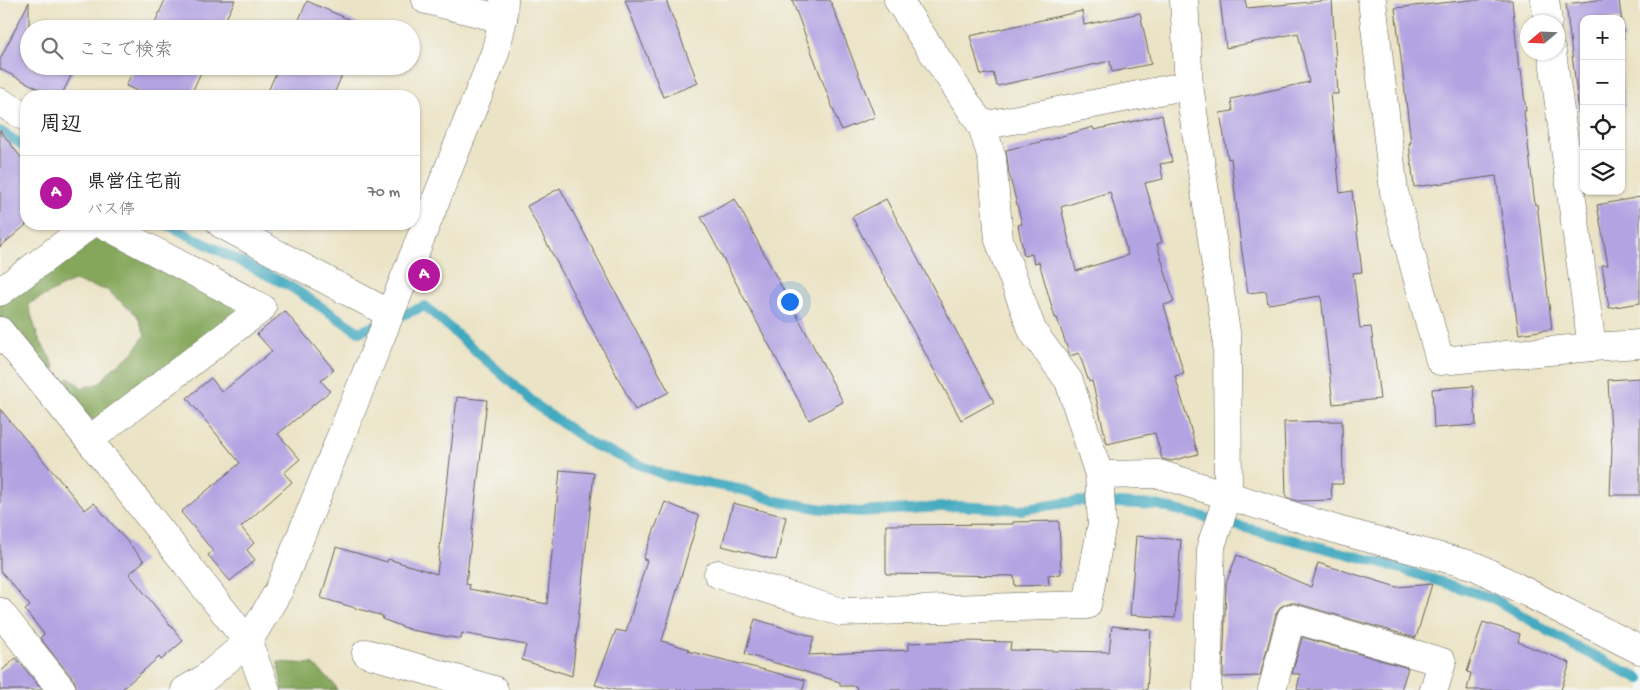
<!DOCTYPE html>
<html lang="ja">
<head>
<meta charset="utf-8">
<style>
	body { margin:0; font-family:"Gochi Hand","Klee One",sans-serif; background:#f2f2f2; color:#202124 }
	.controls { position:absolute; right:15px; top:15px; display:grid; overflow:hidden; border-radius:10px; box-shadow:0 1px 4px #0004 }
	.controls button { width:45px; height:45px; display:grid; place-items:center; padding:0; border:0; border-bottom:1px solid #e0e0e0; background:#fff; color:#202124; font:25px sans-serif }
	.compass { position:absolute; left:1520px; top:15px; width:45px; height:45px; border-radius:50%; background:#fff; box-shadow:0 1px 4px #0004; rotate:251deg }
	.you { position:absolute; left:789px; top:301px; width:18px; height:18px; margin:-12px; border:4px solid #fff; border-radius:50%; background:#1a73e8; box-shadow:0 0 0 8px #1a73e833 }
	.badge { display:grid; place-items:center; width:32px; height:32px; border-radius:50%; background:#b5179e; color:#fff; font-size:16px; font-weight:700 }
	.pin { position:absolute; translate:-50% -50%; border:2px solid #fff; box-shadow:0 1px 5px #0006 }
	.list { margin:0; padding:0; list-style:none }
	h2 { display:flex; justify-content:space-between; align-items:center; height:65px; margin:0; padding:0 20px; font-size:21px }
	h2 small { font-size:16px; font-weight:400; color:#757577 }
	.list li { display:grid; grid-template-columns:32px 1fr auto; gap:15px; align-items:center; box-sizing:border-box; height:75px; padding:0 20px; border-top:1px solid #e0e0e0 }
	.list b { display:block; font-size:19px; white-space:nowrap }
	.list p { margin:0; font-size:16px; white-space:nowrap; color:#757577 }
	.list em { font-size:16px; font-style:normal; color:#757577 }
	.icon { flex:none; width:28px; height:28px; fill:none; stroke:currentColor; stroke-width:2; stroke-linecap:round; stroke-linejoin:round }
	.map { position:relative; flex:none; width:1640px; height:690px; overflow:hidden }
	.search { position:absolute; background:#fff; box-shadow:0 1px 4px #0004; left:20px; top:20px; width:400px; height:55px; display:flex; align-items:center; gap:12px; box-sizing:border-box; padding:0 18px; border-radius:28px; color:#757577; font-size:19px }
	.panel { position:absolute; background:#fff; box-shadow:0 1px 4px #0004; left:20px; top:90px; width:400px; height:140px; border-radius:20px }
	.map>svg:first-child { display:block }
</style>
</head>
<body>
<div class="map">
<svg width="1640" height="690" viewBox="0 0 1640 690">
	<rect width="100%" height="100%" fill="#f6f6f2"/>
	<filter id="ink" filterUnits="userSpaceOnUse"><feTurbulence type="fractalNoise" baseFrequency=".02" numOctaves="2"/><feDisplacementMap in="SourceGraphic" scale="10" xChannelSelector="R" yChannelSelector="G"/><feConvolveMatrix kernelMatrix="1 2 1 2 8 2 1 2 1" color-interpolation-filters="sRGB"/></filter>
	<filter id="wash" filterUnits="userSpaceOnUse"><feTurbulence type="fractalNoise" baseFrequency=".0096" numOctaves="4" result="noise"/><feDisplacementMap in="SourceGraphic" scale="20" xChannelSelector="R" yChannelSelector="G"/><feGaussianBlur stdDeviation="1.12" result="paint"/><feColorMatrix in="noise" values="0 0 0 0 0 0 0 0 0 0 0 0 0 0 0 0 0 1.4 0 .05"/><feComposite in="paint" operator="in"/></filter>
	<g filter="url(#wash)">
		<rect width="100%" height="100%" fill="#ebe3c5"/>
		<!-- forest -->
		<g fill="#85a75c" stroke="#50623c">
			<polygon points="96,231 245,306 90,431 55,391 69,378 83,388 100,383 112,369 133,353 145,335 137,315 107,290 73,281 28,304 38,337 55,367 48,378 0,324 0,298"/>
			<polygon points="278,662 313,664 335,685 337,690 282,690"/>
		</g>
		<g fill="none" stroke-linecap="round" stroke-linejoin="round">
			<!-- stream -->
			<g stroke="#3fa8bf" stroke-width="10">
				<polyline points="0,131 26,147"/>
				<polyline points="166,224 291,287 359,332 425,306 540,408 593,445 664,475 743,490 776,501 823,509 859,512 958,506 1020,510 1077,501 1157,505 1386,564 1494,599 1569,643 1640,679"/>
			</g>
		</g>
		<g id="blocks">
			<!-- building -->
			<g fill="#b3a3e2" fill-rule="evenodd">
				<polygon points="165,0 235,0 221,29 152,29"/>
				<polygon points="625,0 666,0 698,83 663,97"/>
				<polygon points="792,0 830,0 875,117 841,130"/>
				<polygon points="1220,0 1245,0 1247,8 1332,0 1338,94 1330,94 1340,193 1352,191 1362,272 1353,273 1360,328 1371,327 1380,399 1333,404 1321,296 1268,304 1266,291 1248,293 1240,238 1231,158 1228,159 1220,113 1233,111 1231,99 1309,82 1298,33 1226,48"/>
				<polygon points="1470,0 1512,0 1519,70 1521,70 1526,111 1524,111 1535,205 1537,204 1552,329 1519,334 1496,176 1414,187 1409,143 1411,143 1395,8"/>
				<polygon points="1597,0 1619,0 1624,39 1621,40 1621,19 1584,19 1584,111 1579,112 1566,4"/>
				<polygon points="307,1 364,26 362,29 295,29"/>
				<polygon points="29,2 29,66 76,66 61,96 53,96 0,69 0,59"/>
				<polygon points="1082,11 1084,25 1140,13 1151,64 1112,72 1110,61 997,86 993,73 981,75 970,36"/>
				<polygon points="135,66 204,66 190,96 149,96 126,86"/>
				<polygon points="279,66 346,66 333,96 266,96"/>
				<polygon points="1621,72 1625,107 1621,107"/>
				<path d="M1162,115L1172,162L1160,164L1163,179L1145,183L1162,242L1157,244L1174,302L1164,305L1184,374L1175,376L1198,454L1171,461L1162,459L1155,433L1107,444L1092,381L1089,382L1079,353L1070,356L1057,318H1055L1039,262L1034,263L1032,254L1024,256L1018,225L1022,224L1009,174L1006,150L1048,140L1093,127L1094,130ZM1110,192L1128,255L1076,271L1061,207Z"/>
				<polygon points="0,130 26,164 26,225 0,247"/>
				<polygon points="560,188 669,392 635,410 527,206"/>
				<polygon points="1640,197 1640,303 1609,308 1602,265 1608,265 1597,205"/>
				<polygon points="735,199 843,402 809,420 701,217"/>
				<polygon points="886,199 994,402 961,420 852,217"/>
				<polygon points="285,311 334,370 321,381 330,391 278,434 300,459 284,473 292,482 241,527 254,543 247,550 255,560 230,581 208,555 213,551 181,512 240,463 187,398 211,378 222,392 272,351 257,334"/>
				<polygon points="1640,378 1640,495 1610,495 1612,449 1608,380"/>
				<polygon points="1473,386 1476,425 1434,428 1432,389"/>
				<polygon points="457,397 487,400 466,584 470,585 469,589 547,604 560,470 594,473 572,676 522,660 526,645 462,633 461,639 411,630 382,619 383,616 321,598 336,547 387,562 388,559 437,574"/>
				<polygon points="0,409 85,510 94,503 144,561 129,574 183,641 161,660 159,657 121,690 77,690 74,680 40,638 44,634 25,610 30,606 0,570"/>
				<polygon points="1342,421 1343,484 1331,484 1332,500 1297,501 1286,497 1284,422"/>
				<polygon points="665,502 699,516 662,641 689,649 688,651 805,680 803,690 615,690 595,685 616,630 626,632 647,560 643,559"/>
				<polygon points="733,503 786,517 776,560 722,546"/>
				<polygon points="1059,521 1061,574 1048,575 1049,585 1015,586 1014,576 886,574 886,525 1013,524 1013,522"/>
				<polygon points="1136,536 1181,540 1175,618 1130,615"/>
				<polygon points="1237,555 1311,587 1318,563 1397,587 1432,584 1416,638 1295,603 1288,603 1280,607 1276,614 1260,676 1223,677 1226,583"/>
				<polygon points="755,619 814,637 809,655 909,650 909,643 966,641 1011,642 1010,650 1109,652 1112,626 1151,630 1147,690 857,690 856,686 840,686 840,682 745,654"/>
				<polygon points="1483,622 1520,634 1518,642 1570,663 1561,690 1467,690 1471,673 1467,672"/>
				<polygon points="1302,637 1408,668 1401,690 1297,690 1300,674 1292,674"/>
				<polygon points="16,658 42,690 0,690 0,672"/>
			</g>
		</g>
	</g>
	<g filter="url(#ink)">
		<use href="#blocks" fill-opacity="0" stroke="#646257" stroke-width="1"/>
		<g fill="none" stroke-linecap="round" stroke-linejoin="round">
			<!-- street casing -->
			<g stroke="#646257" stroke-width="29">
				<g id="street">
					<polyline points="426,0 503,19"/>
					<polyline points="1184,0 1189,85 1227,339 1228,496 1211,546 1207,690"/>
					<polyline points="1372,0 1394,192 1440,361 1592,347"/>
					<polyline points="1545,0 1548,22"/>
					<polyline points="1552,52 1592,347 1640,344"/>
					<polyline points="982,126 1189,85"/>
					<polyline points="0,292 91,224"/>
					<polyline points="0,331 89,440 248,642 266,690"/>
					<polyline points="89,440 262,308 103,224"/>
					<polyline points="1099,475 1159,474 1341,531 1475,566 1640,650"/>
					<polyline points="718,574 841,612 1087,605 1102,524 1099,475 1069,381 1033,332 999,240 992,158 982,126 898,0"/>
					<polyline points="0,612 62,690"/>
					<polyline points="366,653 494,690"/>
					<polyline points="1272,690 1291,618 1442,662 1434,690"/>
				</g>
			</g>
			<!-- secondary casing -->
			<g stroke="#646257" stroke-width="29">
				<g id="secondary">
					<polyline points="0,102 26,117"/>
					<polyline points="221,224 390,314"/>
					<polyline points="185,690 204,679 248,642 279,590 495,53 503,19 504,0"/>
				</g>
			</g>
			<!-- street -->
			<use href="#street" stroke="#fff" stroke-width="28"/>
			<!-- secondary -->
			<use href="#secondary" stroke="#fff" stroke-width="28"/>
		</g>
	</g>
</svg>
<div class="controls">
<button>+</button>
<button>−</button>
<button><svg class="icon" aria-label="locate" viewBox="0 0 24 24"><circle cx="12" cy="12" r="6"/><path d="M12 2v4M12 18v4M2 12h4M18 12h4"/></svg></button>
<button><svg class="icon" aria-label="layers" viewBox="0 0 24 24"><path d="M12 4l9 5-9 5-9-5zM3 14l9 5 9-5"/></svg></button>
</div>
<svg class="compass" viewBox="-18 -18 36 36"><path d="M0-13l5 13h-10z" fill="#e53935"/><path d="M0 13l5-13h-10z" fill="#757577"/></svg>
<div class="you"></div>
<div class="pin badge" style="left:424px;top:275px">A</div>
<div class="search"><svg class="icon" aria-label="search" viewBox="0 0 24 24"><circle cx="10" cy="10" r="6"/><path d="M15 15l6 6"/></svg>ここで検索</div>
<section class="panel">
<h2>周辺<small></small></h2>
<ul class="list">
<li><span class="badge">A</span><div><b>県営住宅前</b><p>バス停</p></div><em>70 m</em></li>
</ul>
</section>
</div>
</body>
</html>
